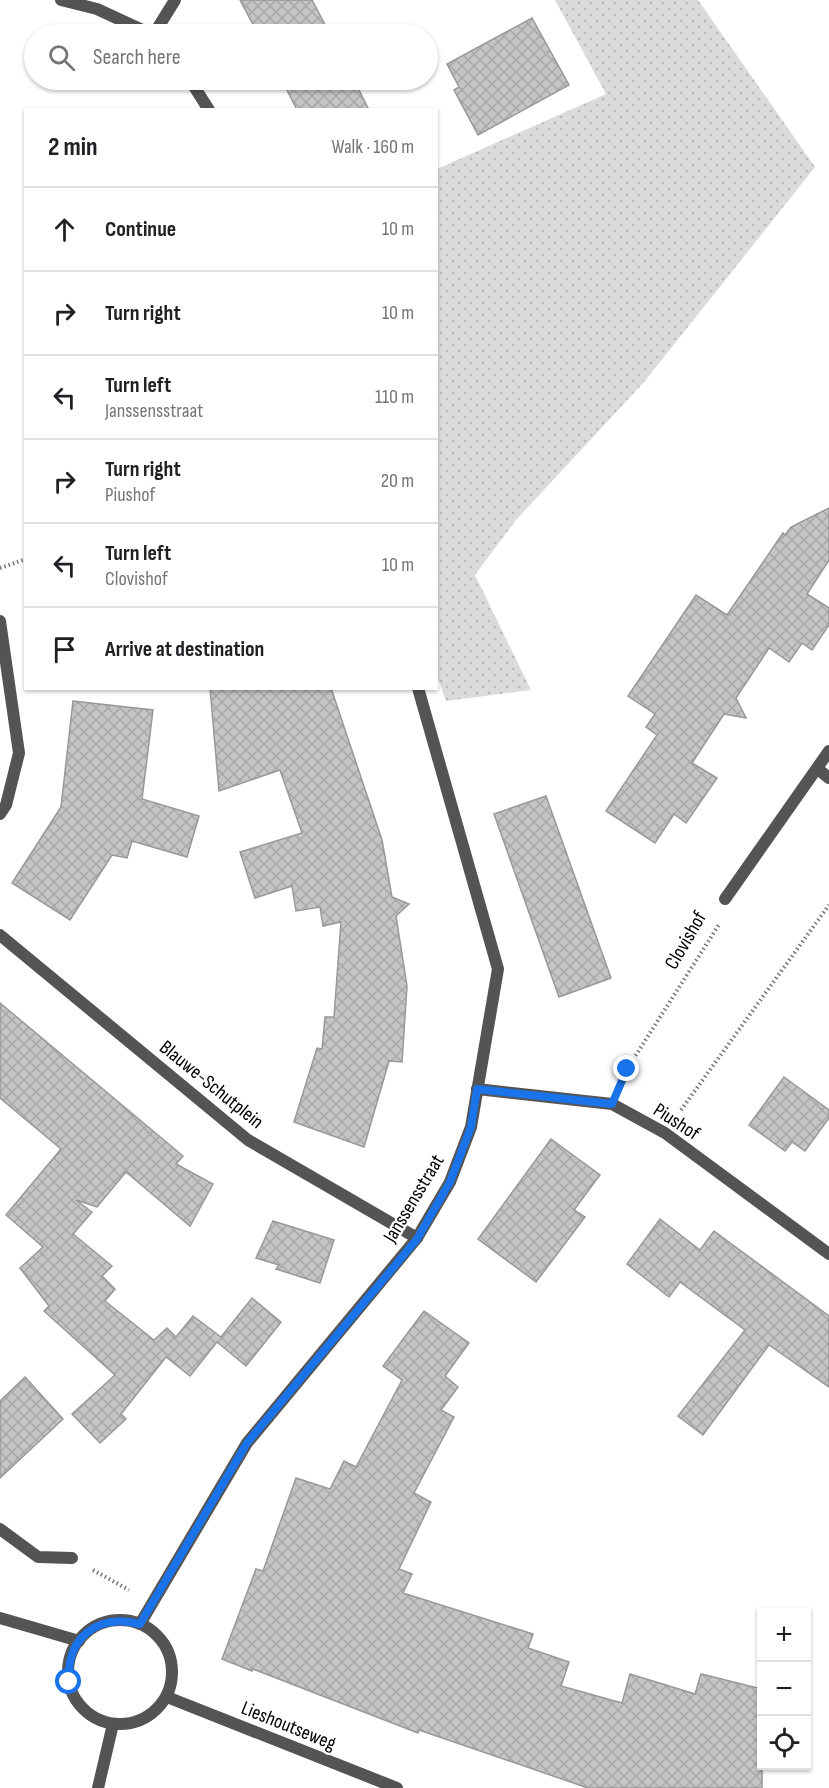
<!DOCTYPE html>
<html lang="en">
<head>
<meta charset="utf-8">
<style>
	body { margin:0; font-family:"Sofia Sans Condensed",sans-serif; background:#f6f6f6; color:#202124 }
	.controls { position:absolute; right:18px; bottom:18px; display:grid; overflow:hidden; border-radius:0px; box-shadow:0 2px 4px #0004 }
	.controls button { width:54px; height:54px; display:grid; place-items:center; padding:0; border:0; border-bottom:2px solid #e0e0e0; background:#fff; color:#202124; font:30px sans-serif }
	.stop { position:absolute; width:18px; height:18px; margin:-14px; border:4px solid #1a73e8; border-radius:50%; background:#fff }
	.stop.end { background:#1a73e8; border-color:#fff; box-shadow:0 2px 6px #0008 }
	.list { margin:0; padding:0; list-style:none }
	h2 { display:flex; justify-content:space-between; align-items:center; height:78px; margin:0; padding:0 24px; font-size:26px }
	h2 small { font-size:20px; font-weight:400; color:#757577 }
	.list li { display:grid; grid-template-columns:39px 1fr auto; gap:18px; align-items:center; box-sizing:border-box; height:84px; padding:0 24px; border-top:2px solid #e0e0e0 }
	.list b { display:block; font-size:22px; white-space:nowrap }
	.list p { margin:0; font-size:20px; white-space:nowrap; color:#757577 }
	.list em { font-size:20px; font-style:normal; color:#757577 }
	.icon { flex:none; width:33px; height:33px; fill:none; stroke:currentColor; stroke-width:2; stroke-linecap:round; stroke-linejoin:round }
	.map { position:relative; flex:none; width:829px; height:1788px; overflow:hidden }
	.search { position:absolute; background:#fff; box-shadow:0 2px 4px #0004; left:24px; top:24px; width:414px; height:66px; display:flex; align-items:center; gap:15px; box-sizing:border-box; padding:0 21px; border-radius:33px; color:#757577; font-size:22px }
	.panel { position:absolute; background:#fff; box-shadow:0 2px 4px #0004; left:24px; top:108px; width:414px; height:582px; border-radius:0px }
	.map>svg:first-child { display:block }
</style>
</head>
<body>
<div class="map">
<svg width="829" height="1788" viewBox="0 0 829 1788">
	<defs>
		<pattern id="grass-dots" width="8" height="8" patternUnits="userSpaceOnUse" patternTransform="scale(1.5)"><rect width="8" height="8" fill="#dbdbdb"/><path d="M2 2h.1M6 6h.1" fill="none" stroke="#bababa" stroke-width="1.8" stroke-linecap="round"/></pattern>
		<pattern id="building-cross-hatch" width="8" height="8" patternUnits="userSpaceOnUse" patternTransform="scale(1.5)"><rect width="8" height="8" fill="#c4c4c4"/><path d="M0 0l8 8M0 8l8-8" fill="none" stroke="#a7a7a7"/></pattern>
	</defs>
	<rect width="100%" height="100%" fill="#fff"/>
	<!-- grass -->
	<polygon fill="url(#grass-dots)" points="555,0 698,0 815,167 645,381 516,520 475,575 531,690 446,701 436,673 437,169 606,94"/>
	<!-- building -->
	<g fill="url(#building-cross-hatch)" stroke="#989898" stroke-width="1.5">
		<polygon points="240,0 312,0 330,34 258,34"/>
		<polygon points="532,18 569,85 478,135 454,90 459,87 447,64"/>
		<polygon points="282,80 354,80 369,110 297,110"/>
		<polygon points="829,508 829,560 807,594 829,608 829,625 812,650 802,643 789,662 769,648 736,698 746,718 724,714 692,763 717,778 686,823 674,814 655,843 606,811 657,735 646,727 655,714 628,696 696,595 727,615 783,533 785,535 791,527"/>
		<polygon points="210,688 331,688 382,840 392,897 409,904 396,916 407,986 402,1062 389,1061 364,1147 294,1122 317,1048 322,1049 325,1017 334,1017 341,922 323,926 320,907 296,911 292,886 255,898 240,852 302,833 280,770 219,791"/>
		<polygon points="73,701 153,710 142,799 199,816 187,857 132,841 127,858 112,855 70,920 12,883 61,807"/>
		<polygon points="546,796 611,978 559,997 494,814"/>
		<polygon points="0,1003 183,1156 176,1164 213,1184 190,1226 126,1172 97,1207 76,1200 92,1212 73,1234 112,1266 102,1276 115,1289 105,1301 154,1340 167,1328 176,1337 193,1316 221,1337 252,1298 281,1322 246,1366 217,1342 190,1376 166,1357 121,1414 126,1419 100,1443 72,1414 115,1375 44,1311 49,1306 20,1268 43,1247 6,1215 61,1149 0,1098"/>
		<polygon points="784,1077 829,1110 829,1118 805,1151 792,1142 785,1151 749,1125"/>
		<polygon points="551,1139 600,1175 574,1210 585,1217 536,1282 478,1239"/>
		<polygon points="660,1219 700,1250 714,1231 829,1316 829,1387 769,1345 703,1435 678,1416 745,1330 680,1282 669,1297 627,1264"/>
		<polygon points="273,1221 334,1240 320,1283 276,1269 279,1265 256,1258"/>
		<polygon points="424,1311 469,1343 445,1376 458,1387 441,1410 454,1417 414,1493 431,1502 399,1569 412,1574 403,1593 533,1634 528,1648 569,1662 561,1686 622,1703 630,1674 695,1694 701,1674 762,1689 762,1788 588,1788 419,1730 418,1733 253,1669 252,1671 222,1659 256,1569 263,1571 296,1478 330,1489 344,1461 356,1467 402,1380 383,1366"/>
		<polygon points="25,1377 63,1419 0,1478 0,1401"/>
	</g>
	<g fill="none" stroke-linecap="round" stroke-linejoin="round">
		<!-- path -->
		<g stroke="#767676" stroke-width="4" stroke-dasharray="1.5 3" stroke-linecap="butt">
			<polyline points="0,568 26,559"/>
			<polyline points="622,1079 627,1069 720,923"/>
			<polyline points="681,1110 829,905"/>
			<polyline points="93,1570 129,1590"/>
		</g>
		<!-- minor -->
		<g stroke="#545454" stroke-width="12">
			<polyline points="61,0 97,9 151,34"/>
			<polyline points="154,34 175,0"/>
			<polyline points="190,80 209,110"/>
			<polyline points="0,621 19,753 6,805 0,814"/>
			<polyline points="818,769 829,778"/>
			<polyline points="725,899 829,751"/>
			<polyline points="0,935 248,1140 417,1238"/>
			<polyline points="477,1089 612,1104 665,1133 829,1254"/>
			<polyline points="0,1529 38,1557 72,1558"/>
			<polyline points="140,1624 247,1443 417,1238 450,1182 471,1127 498,969 418,688"/>
			<polyline points="98,1788 113,1724"/>
		</g>
		<!-- tertiary -->
		<g stroke="#545454" stroke-width="12">
			<polyline points="0,1618 79,1641"/>
			<circle cx="120" cy="1672" r="52"/>
			<polyline points="167,1697 397,1788"/>
		</g>
	</g>
	<g fill="none" stroke-linecap="round" stroke-linejoin="round">
		<!-- route -->
		<path stroke="#1a73e8" stroke-width="8" d="M69,1682C66,1638 97,1613 140,1624L247,1443L417,1239L450,1182L471,1127L477,1089L612,1104L627,1069"/>
	</g>
	<g text-anchor="middle" stroke-width="4.5" stroke-linejoin="round" paint-order="stroke">
		<!-- street labels -->
		<g font-size="20" fill="#000" stroke="#fff">
			<text transform="translate(685 940) rotate(-60)" y="7">Clovishof</text>
			<text transform="translate(212 1084) rotate(39)" y="7">Blauwe-Schutplein</text>
			<text transform="translate(677 1121) rotate(33)" y="7">Piushof</text>
			<text transform="translate(413 1198) rotate(-59)" y="7">Janssensstraat</text>
			<text transform="translate(289 1725) rotate(22)" y="7">Lieshoutseweg</text>
		</g>
	</g>
</svg>
<div class="controls">
<button>+</button>
<button>−</button>
<button><svg class="icon" aria-label="locate" viewBox="0 0 24 24"><circle cx="12" cy="12" r="6"/><path d="M12 2v4M12 18v4M2 12h4M18 12h4"/></svg></button>
</div>
<div class="stop" style="left:69px;top:1682px"></div>
<div class="stop end" style="left:627px;top:1069px"></div>
<div class="search"><svg class="icon" aria-label="search" viewBox="0 0 24 24"><circle cx="10" cy="10" r="6"/><path d="M15 15l6 6"/></svg>Search here</div>
<section class="panel">
<h2>2 min<small>Walk · 160 m</small></h2>
<ul class="list">
<li><svg class="icon" aria-label="ahead" viewBox="0 0 24 24"><path d="M12 20V5M6 11l6-6 6 6"/></svg><div><b>Continue</b></div><em>10 m</em></li>
<li><svg class="icon" aria-label="right" viewBox="0 0 24 24"><path d="M7 20v-9h11M14 6l5 5-5 5"/></svg><div><b>Turn right</b></div><em>10 m</em></li>
<li><svg class="icon" aria-label="left" viewBox="0 0 24 24"><path d="M17 20v-9H6M10 6l-5 5 5 5"/></svg><div><b>Turn left</b><p>Janssensstraat</p></div><em>110 m</em></li>
<li><svg class="icon" aria-label="right" viewBox="0 0 24 24"><path d="M7 20v-9h11M14 6l5 5-5 5"/></svg><div><b>Turn right</b><p>Piushof</p></div><em>20 m</em></li>
<li><svg class="icon" aria-label="left" viewBox="0 0 24 24"><path d="M17 20v-9H6M10 6l-5 5 5 5"/></svg><div><b>Turn left</b><p>Clovishof</p></div><em>10 m</em></li>
<li><svg class="icon" aria-label="arrive" viewBox="0 0 24 24"><path d="M6 21V4h12l-3 4 3 4H6"/></svg><div><b>Arrive at destination</b></div></li>
</ul>
</section>
</div>
</body>
</html>
